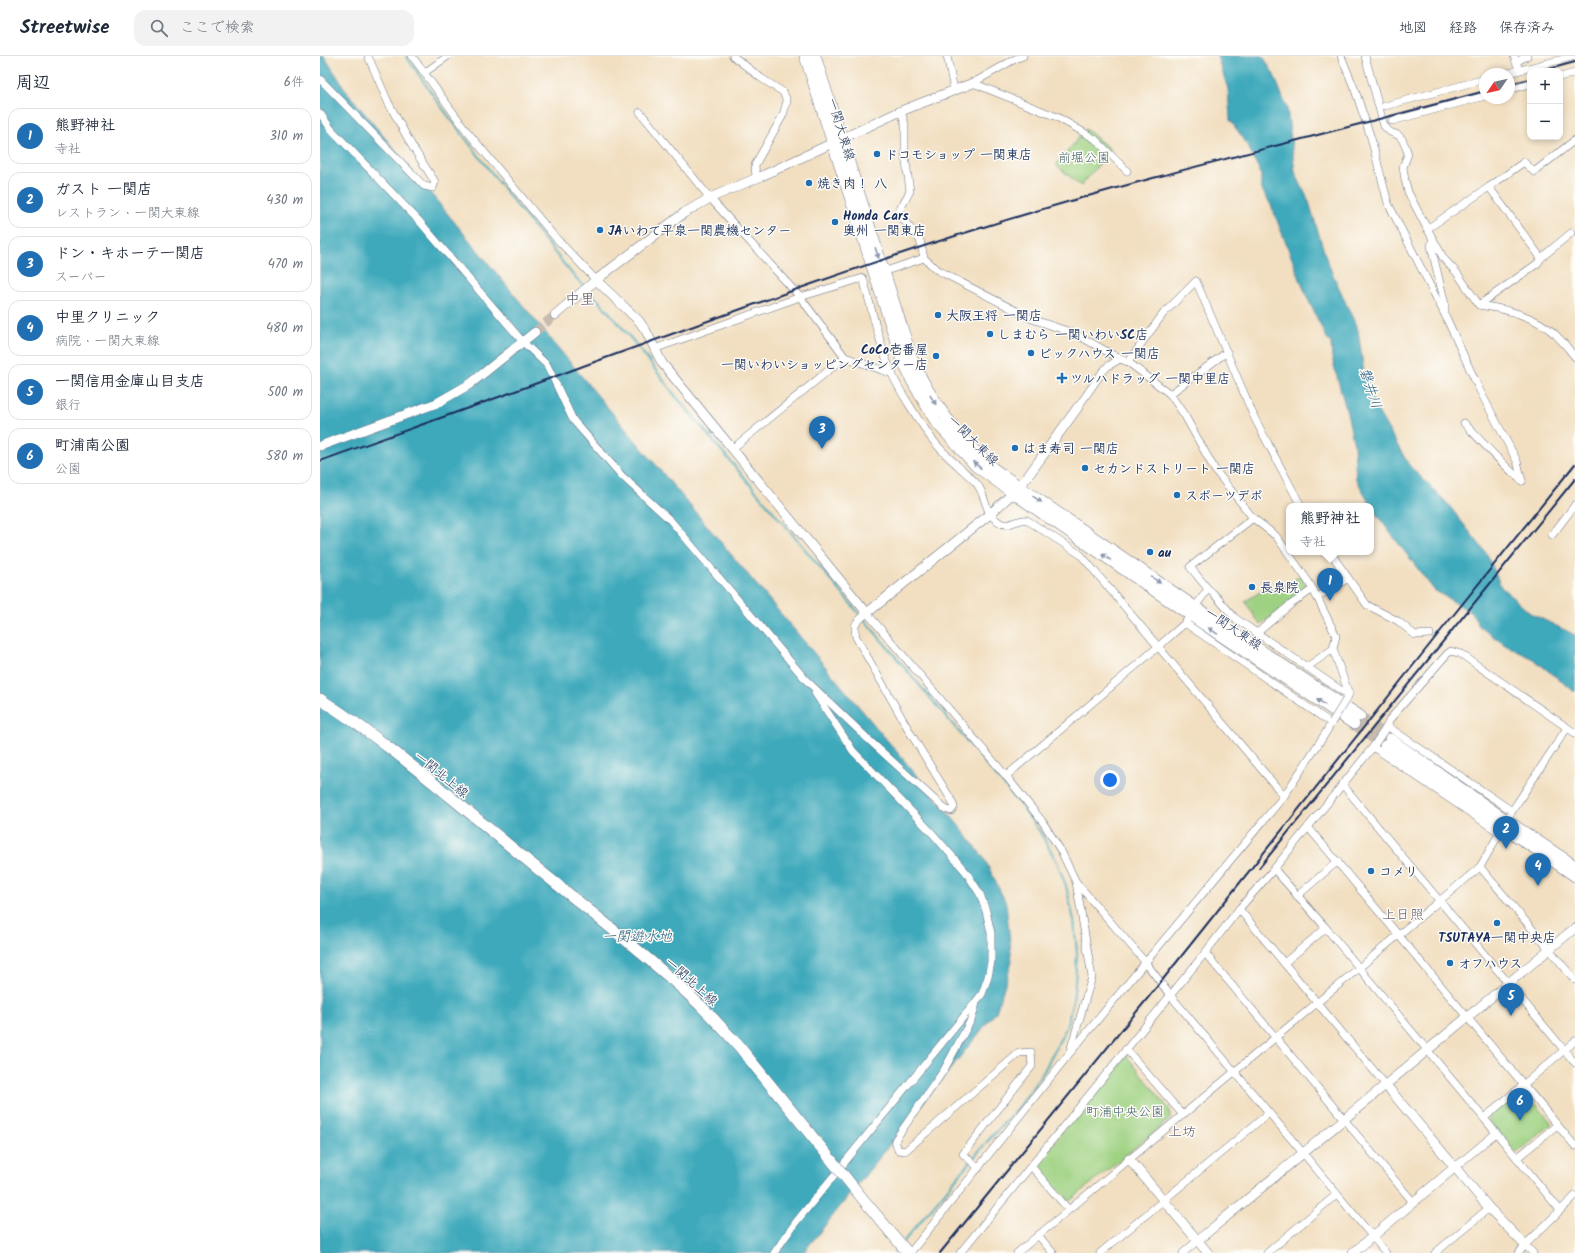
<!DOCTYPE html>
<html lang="ja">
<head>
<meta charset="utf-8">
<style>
	body { margin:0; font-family:Kalam,"Klee One",sans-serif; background:#f2f2f3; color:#1f2937 }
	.controls { position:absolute; right:12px; top:12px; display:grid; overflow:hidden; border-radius:8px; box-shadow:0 2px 6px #0003 }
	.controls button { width:36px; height:36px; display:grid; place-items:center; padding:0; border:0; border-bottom:1px solid #e0e1e3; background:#fff; color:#1f2937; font:20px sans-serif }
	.compass { position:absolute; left:1159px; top:12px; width:36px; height:36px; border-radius:50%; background:#fff; box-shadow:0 2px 6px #0003; rotate:236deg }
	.you { position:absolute; left:790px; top:724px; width:14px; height:14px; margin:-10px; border:3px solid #fff; border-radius:50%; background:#1a73e8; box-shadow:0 0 0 6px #1a73e833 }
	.badge { display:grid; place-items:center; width:26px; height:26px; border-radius:50%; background:#1f6fb2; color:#fff; font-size:13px; font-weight:700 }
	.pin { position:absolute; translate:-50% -33px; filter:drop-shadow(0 1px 2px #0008) }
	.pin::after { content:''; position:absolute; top:21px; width:14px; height:12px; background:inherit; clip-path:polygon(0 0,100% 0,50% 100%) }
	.popup { position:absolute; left:966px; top:447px; width:88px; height:52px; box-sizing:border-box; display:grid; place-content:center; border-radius:8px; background:#fff; filter:drop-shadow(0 1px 3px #0005); font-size:13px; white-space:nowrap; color:#747a83 }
	.popup b { font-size:15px; color:#1f2937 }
	.popup::after { content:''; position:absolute; left:50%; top:100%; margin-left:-8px; border:8px solid transparent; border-top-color:#fff }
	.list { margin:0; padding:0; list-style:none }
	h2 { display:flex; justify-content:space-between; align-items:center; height:52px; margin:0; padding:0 16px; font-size:17px }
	h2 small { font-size:13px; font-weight:400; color:#747a83 }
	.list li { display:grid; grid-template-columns:26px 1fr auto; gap:12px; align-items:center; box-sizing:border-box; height:56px; margin:0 8px 8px; padding:0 8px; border:1px solid #e0e1e3; border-radius:12px }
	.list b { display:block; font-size:15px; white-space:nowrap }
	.list p { margin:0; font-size:13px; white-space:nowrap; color:#747a83 }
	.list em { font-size:13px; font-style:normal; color:#747a83 }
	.icon { flex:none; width:22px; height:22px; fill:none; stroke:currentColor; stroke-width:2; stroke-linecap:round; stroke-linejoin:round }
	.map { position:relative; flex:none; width:1255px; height:1197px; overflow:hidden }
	header { display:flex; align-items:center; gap:24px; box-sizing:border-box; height:56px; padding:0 20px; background:#fff; border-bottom:1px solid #e0e1e3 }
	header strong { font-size:19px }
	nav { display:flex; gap:22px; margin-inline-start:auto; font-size:14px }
	.search { width:280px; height:36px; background:#f2f2f3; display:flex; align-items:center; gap:10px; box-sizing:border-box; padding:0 14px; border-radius:12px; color:#747a83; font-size:15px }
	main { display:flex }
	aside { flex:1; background:#fff }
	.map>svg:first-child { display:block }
</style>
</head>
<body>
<header>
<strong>Streetwise</strong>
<div class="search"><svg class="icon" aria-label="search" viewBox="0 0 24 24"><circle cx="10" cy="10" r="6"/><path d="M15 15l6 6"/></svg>ここで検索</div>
<nav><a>地図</a><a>経路</a><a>保存済み</a></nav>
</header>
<main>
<aside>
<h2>周辺<small>6件</small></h2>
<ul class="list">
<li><span class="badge">1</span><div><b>熊野神社</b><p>寺社</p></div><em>310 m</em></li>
<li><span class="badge">2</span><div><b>ガスト 一関店</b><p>レストラン · 一関大東線</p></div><em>430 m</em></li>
<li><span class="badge">3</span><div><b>ドン・キホーテ一関店</b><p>スーパー</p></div><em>470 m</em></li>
<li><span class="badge">4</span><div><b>中里クリニック</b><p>病院 · 一関大東線</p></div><em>480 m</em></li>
<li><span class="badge">5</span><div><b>一関信用金庫山目支店</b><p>銀行</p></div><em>500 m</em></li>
<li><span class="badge">6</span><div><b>町浦南公園</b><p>公園</p></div><em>580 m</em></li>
</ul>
</aside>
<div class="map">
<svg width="1255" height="1197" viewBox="0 0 1255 1197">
	<rect width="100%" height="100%" fill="#fdfcf7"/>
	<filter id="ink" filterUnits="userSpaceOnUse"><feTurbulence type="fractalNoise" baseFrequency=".025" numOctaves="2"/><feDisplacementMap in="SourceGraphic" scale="8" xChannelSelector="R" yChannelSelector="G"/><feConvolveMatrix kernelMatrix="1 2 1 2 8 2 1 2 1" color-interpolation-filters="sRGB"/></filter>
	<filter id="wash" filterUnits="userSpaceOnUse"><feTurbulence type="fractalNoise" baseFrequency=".012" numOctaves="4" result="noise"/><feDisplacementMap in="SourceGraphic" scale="16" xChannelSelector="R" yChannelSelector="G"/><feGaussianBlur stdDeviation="0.9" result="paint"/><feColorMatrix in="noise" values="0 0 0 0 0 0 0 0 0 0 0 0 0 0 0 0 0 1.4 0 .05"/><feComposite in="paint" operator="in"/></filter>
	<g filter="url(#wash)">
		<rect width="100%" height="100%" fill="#f2dfc1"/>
		<!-- green -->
		<g fill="#9ed181" stroke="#5c8070">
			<polygon points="766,73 791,94 761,130 736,109"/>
			<polygon points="980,520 988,533 940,569 925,545 949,531 953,537"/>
			<polygon points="805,998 850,1054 850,1063 751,1144 748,1145 738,1133 736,1134 715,1110"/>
			<polygon points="1203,1033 1231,1066 1231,1069 1198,1096 1194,1096 1168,1064 1168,1060"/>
		</g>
		<!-- water -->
		<g fill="#3ca9bb" stroke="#2c6c8c">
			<polygon points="0,0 4,0 27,36 268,328 640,771 664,802 686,847 692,906 676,956 483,1197 0,1197"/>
			<polygon points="897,0 943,0 954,19 967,52 975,116 989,146 1007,205 1038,274 1044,317 1054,349 1089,409 1127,447 1167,498 1181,531 1210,557 1255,579 1255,636 1213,603 1185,589 1159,570 1151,556 1114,534 1056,458 1036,423 1034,389 1028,361 1012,302 1011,287 1006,281 987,241 951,149 941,132 941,118 927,88 910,64 908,33"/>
		</g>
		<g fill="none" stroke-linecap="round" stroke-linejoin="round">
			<!-- stream -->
			<g stroke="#3ca9bb" stroke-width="2">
				<polyline points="86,0 117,45 190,141 252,218 265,231"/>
				<path d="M268,234C299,265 327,302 353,337L699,747L720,776L737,806L746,830L754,864L757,898L755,927L753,945L746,972L724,1015L699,1051L665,1088L584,1185"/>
				<polyline points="574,1197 578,1192"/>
			</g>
		</g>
	</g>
	<g filter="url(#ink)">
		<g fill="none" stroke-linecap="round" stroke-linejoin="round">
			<!-- secondary-tunnel -->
			<polyline stroke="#c7bcad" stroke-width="9" stroke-dasharray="9 4.5" stroke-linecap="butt" points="215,276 235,259"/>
			<!-- primary-tunnel -->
			<g stroke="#c7bcad" stroke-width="11" stroke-dasharray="11 5.5" stroke-linecap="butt">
				<polyline points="1040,660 1070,683"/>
				<polyline points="1034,668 1065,690"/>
			</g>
			<!-- street casing -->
			<g stroke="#666d81" stroke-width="8">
				<g id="street">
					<polyline points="92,0 146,74 234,180 276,224"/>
					<polyline points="413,0 441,22 463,36 467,45 463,59 435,109 436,122"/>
					<polyline points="627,0 634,34"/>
					<polyline points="1021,0 1035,34 1051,82 1068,147 1125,259 1159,333 1197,405 1202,425"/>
					<path d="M1045,0L1064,70L1070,76L1078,79L1082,83L1086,92L1088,98L1083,111L1085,124L1088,136L1103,165L1124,203L1137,217L1159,249C1186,253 1216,260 1236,279C1243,286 1249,293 1255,301"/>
					<polyline points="1194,0 1199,14"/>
					<polyline points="1196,6 1207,0"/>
					<polyline points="104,17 128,0"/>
					<polyline points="1185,18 1255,0"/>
					<polyline points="1240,21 1255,17"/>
					<polyline points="0,23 104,130 113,132 115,126 92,90 68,46 48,0"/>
					<polyline points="653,27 737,61 775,83 807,115"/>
					<polyline points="653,27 695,3 703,0"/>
					<polyline points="1189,34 1210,28"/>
					<polyline points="1065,50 1165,23"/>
					<polyline points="581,55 585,68 585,99 590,135 578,157 600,184 604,202 617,214 712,263 756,278 800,303 808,306 850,338 865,360 895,414 933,462 956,480 988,525 997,541 1016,580 1013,593 1029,638 1027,642"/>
					<polyline points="320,56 390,142 480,241 525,301 573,318"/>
					<path d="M0,57L11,73L100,166L203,286L227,309L253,364L302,420L351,465L486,624L550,685L625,753L631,755L634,751L632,745L591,678L536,581C533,566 536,567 547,557L686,720L722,765L741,795L756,826L826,907L850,939L983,1097L1066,1197"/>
					<polyline points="1072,65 1165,40"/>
					<polyline points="1107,173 1169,131 1204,106 1214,116 1255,84"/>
					<polyline points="1113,183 1111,190 1125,248 1125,257"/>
					<polyline points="1221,202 1251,177"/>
					<polyline points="563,216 604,202"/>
					<polyline points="1159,249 1218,207 1221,202 1169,131"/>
					<path d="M334,293L480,241L543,222C552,254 559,288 572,318C579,334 589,348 598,363C603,369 607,377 612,383C619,392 628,401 637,409C643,415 651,421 657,428C667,441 663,456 679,466C689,473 697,462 707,464L761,499L964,740"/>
					<polyline points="808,306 843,258 876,225 935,363 981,450"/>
					<polyline points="850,338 907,296"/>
					<polyline points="758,351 783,315 788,310 800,303"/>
					<path d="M1144,367C1163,387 1181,407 1202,425"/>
					<polyline points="412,393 525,301"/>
					<polyline points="933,462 870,511 888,533 893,537 915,562 1022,635 1029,638"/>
					<polyline points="1232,479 1255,449"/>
					<polyline points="1010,496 1047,549 1078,565 1095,579 1110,578"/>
					<polyline points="997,541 1018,529 1028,522"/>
					<polyline points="875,551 888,533"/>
					<polyline points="865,567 1011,667"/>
					<polyline points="937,577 970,549 993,533"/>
					<polyline points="987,611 1013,593"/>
					<polyline points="1067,670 1192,755"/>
					<polyline points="1053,691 1180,777"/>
					<polyline points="686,720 839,590 865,567 870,559"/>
					<polyline points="1022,728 1255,1007"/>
					<polyline points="988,771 1255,1090"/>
					<polyline points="1160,811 1255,924"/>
					<polyline points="954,813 1006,872 1240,1154"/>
					<polyline points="977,840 1018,805"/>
					<polyline points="919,853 1065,1028"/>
					<polyline points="885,897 1093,1146"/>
					<polyline points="964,907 1006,872"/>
					<polyline points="656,947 652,962 624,1014 575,1084 578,1094 585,1095 699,997 711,996 712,1010 643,1098 659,1112"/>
					<polyline points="806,993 863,1059"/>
					<polyline points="750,995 772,921 756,826"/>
					<polyline points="1164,1062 1255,985"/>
					<polyline points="1197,1102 1237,1069"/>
					<polyline points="711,1110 748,1153"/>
					<polyline points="1134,1112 1176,1077"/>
					<polyline points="718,1179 733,1197"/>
					<polyline points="1205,1189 1213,1197"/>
					<polyline points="454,1197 476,1166 662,938 668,921 671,906 671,877 666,855 660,838 646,816 613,778 533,695 495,637"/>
					<polyline points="590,1197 749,998 964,740 1005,678 1012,666"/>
					<polyline points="640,1197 885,897 919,853 954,813 1053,691 1067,670 1070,663 1127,598 1131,595 1141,598 1255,677"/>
					<polyline points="697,1197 1160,811 1192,755 1247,672"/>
					<polyline points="780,1197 949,1057"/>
					<polyline points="863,1197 877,1185"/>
					<polyline points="947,1197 1017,1138"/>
					<polyline points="1115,1197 1169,1152"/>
					<polyline points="1199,1197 1205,1189 1255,1140"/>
				</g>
			</g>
			<!-- secondary casing -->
			<g stroke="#666d81" stroke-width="10">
				<g id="secondary">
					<polyline points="276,224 319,265 326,275 342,307 547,557 670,458 693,437 708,420 758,351"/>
					<polyline points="235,259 276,224 364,157 390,142 444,119 581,55 653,27"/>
					<polyline points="0,390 117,347 150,328 215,276"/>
					<polyline points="1065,1028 1169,1152 1205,1189"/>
					<polyline points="809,1103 888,1197"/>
					<polyline points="877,1185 1255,872"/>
					<polyline points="1033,1197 1134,1112"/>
				</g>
			</g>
			<!-- primary casing -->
			<g stroke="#666d81" stroke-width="12">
				<g id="primary">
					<polyline points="485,0 581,301 592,325 616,366 656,410 693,437 870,559 1034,668"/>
					<path d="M495,0L592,303C611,346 639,382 674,413L875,551L1040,660"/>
					<path d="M0,643C66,685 125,737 185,786C250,840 318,891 380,949C393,962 406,976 418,989"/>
					<polyline points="1070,683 1186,764 1255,810"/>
					<polyline points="1065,690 1255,820"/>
					<polyline points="547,1148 588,1197"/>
				</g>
			</g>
			<!-- street -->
			<use href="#street" stroke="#fff" stroke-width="7"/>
			<!-- secondary -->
			<use href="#secondary" stroke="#fff" stroke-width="9"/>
			<!-- primary -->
			<use href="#primary" stroke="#fff" stroke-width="11"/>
			<!-- rail -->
			<g stroke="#1b2f5e" stroke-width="2">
				<polyline points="1222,15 1255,6"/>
				<polyline points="1189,28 1210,23"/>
				<path d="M0,405C89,373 178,342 266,309C399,261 531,212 667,170C831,119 999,80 1165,35"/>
				<polyline points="939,812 1255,423"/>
				<polyline points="620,1197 840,927 1115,582 1255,408"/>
			</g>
			<!-- street-bridge casing -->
			<g stroke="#666d81" stroke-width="8" stroke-linecap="butt">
				<polyline id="street-bridge" points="1012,666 1027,642"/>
			</g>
			<!-- primary-bridge casing -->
			<g stroke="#666d81" stroke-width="12" stroke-linecap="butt">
				<polyline id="primary-bridge" points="418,989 547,1148"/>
			</g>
			<!-- street-bridge -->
			<use href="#street-bridge" stroke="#fff" stroke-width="7"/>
			<!-- primary-bridge -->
			<use href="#primary-bridge" stroke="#fff" stroke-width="11"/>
		</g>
		<!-- one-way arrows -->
		<defs><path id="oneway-solid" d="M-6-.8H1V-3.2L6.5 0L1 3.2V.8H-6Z"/></defs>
		<g fill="#8d97ae">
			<use href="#oneway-solid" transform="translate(557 197) rotate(72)"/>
			<use href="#oneway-solid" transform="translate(613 344) rotate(58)"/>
			<use href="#oneway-solid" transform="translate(657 409) rotate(-139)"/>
			<use href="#oneway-solid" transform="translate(717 443) rotate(34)"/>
			<use href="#oneway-solid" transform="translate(786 501) rotate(-145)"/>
			<use href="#oneway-solid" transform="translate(836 524) rotate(34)"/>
			<use href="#oneway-solid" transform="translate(893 575) rotate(-146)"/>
			<use href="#oneway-solid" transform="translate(1001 646) rotate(-146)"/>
		</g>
	</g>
	<!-- markers -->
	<g fill="#1f6fb2" stroke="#fdfcf7" stroke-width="1.5">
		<circle cx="557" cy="98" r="4"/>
		<circle cx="489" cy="127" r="4"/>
		<circle cx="515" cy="166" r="4"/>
		<circle cx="280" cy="174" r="4"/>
		<circle cx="618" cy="259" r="4"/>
		<circle cx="670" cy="278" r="4"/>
		<circle cx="711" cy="297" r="4"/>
		<circle cx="616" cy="300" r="4"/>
		<path d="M740 316h4v4h4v4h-4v4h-4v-4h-4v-4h4z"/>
		<circle cx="695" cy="392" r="4"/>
		<circle cx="765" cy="412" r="4"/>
		<circle cx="857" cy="439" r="4"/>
		<circle cx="830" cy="496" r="4"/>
		<circle cx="932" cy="531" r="4"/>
		<circle cx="1051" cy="815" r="4"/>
		<circle cx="1177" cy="867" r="4"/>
		<circle cx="1130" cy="907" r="4"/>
	</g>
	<g text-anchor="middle" stroke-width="3" stroke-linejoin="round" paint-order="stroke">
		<!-- street labels -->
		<g font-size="13" fill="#1b2f5e" stroke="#fdfcf7">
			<text transform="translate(522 73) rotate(73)" y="5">一関大東線</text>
			<text transform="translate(654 384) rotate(45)" y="5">一関大東線</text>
			<text transform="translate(914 572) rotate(34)" y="5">一関大東線</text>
			<text transform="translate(122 718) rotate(39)" y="5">一関北上線</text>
			<text transform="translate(372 925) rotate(42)" y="5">一関北上線</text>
		</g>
		<!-- poi labels -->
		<g font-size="13" font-weight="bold" fill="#1b2f5e" stroke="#fdfcf7" text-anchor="start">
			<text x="565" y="103">ドコモショップ 一関東店</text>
			<text x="497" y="132">焼き肉！ 八</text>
			<text x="523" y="164">Honda Cars<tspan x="523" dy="15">奥州 一関東店</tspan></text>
			<text x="288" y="179">JAいわて平泉一関農機センター</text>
			<text x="626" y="264">大阪王将 一関店</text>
			<text x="678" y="283">しまむら 一関いわいSC店</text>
			<text x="608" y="298" text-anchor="end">CoCo壱番屋<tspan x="608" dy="15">一関いわいショッピングセンター店</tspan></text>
			<text x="719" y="302">ピックハウス 一関店</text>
			<text x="750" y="327">ツルハドラッグ 一関中里店</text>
			<text x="703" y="397">はま寿司 一関店</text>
			<text x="773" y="417">セカンドストリート 一関店</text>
			<text x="865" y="444">スポーツデポ</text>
			<text x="838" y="501">au</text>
			<text x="940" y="536">長泉院</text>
			<text x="1059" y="820">コメリ</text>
			<text x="1177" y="886" text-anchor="middle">TSUTAYA一関中央店</text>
			<text x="1138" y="912">オフハウス</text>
		</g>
		<!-- park labels -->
		<g font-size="13" fill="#426068" stroke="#fdfcf7">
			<text x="764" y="106">前堀公園</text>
			<text x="805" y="1060">町浦中央公園</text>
		</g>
		<!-- water labels -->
		<g font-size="14" font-style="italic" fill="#286083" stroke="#fdfcf7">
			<text transform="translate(1051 332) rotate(72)" y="5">磐井川</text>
			<text x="317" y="885">一関遊水地</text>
		</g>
		<!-- neighbourhood labels -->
		<g font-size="14" fill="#5f596b" stroke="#fdfcf7">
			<text x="1083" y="863">上日照</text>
			<text x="862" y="1080">上坊</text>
		</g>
		<!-- quarter labels -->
		<g font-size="15" fill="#5f596b" stroke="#fdfcf7">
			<text x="260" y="248">中里</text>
		</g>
	</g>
</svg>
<div class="controls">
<button>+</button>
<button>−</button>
</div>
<svg class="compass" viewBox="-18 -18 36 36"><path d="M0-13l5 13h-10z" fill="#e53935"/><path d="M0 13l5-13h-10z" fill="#747a83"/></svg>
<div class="you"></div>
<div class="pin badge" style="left:1010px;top:545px">1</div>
<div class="popup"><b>熊野神社</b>寺社</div>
<div class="pin badge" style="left:1186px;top:793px">2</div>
<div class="pin badge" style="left:502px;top:393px">3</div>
<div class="pin badge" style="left:1218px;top:830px">4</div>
<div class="pin badge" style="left:1191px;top:960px">5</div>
<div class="pin badge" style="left:1200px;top:1065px">6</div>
</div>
</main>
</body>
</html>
